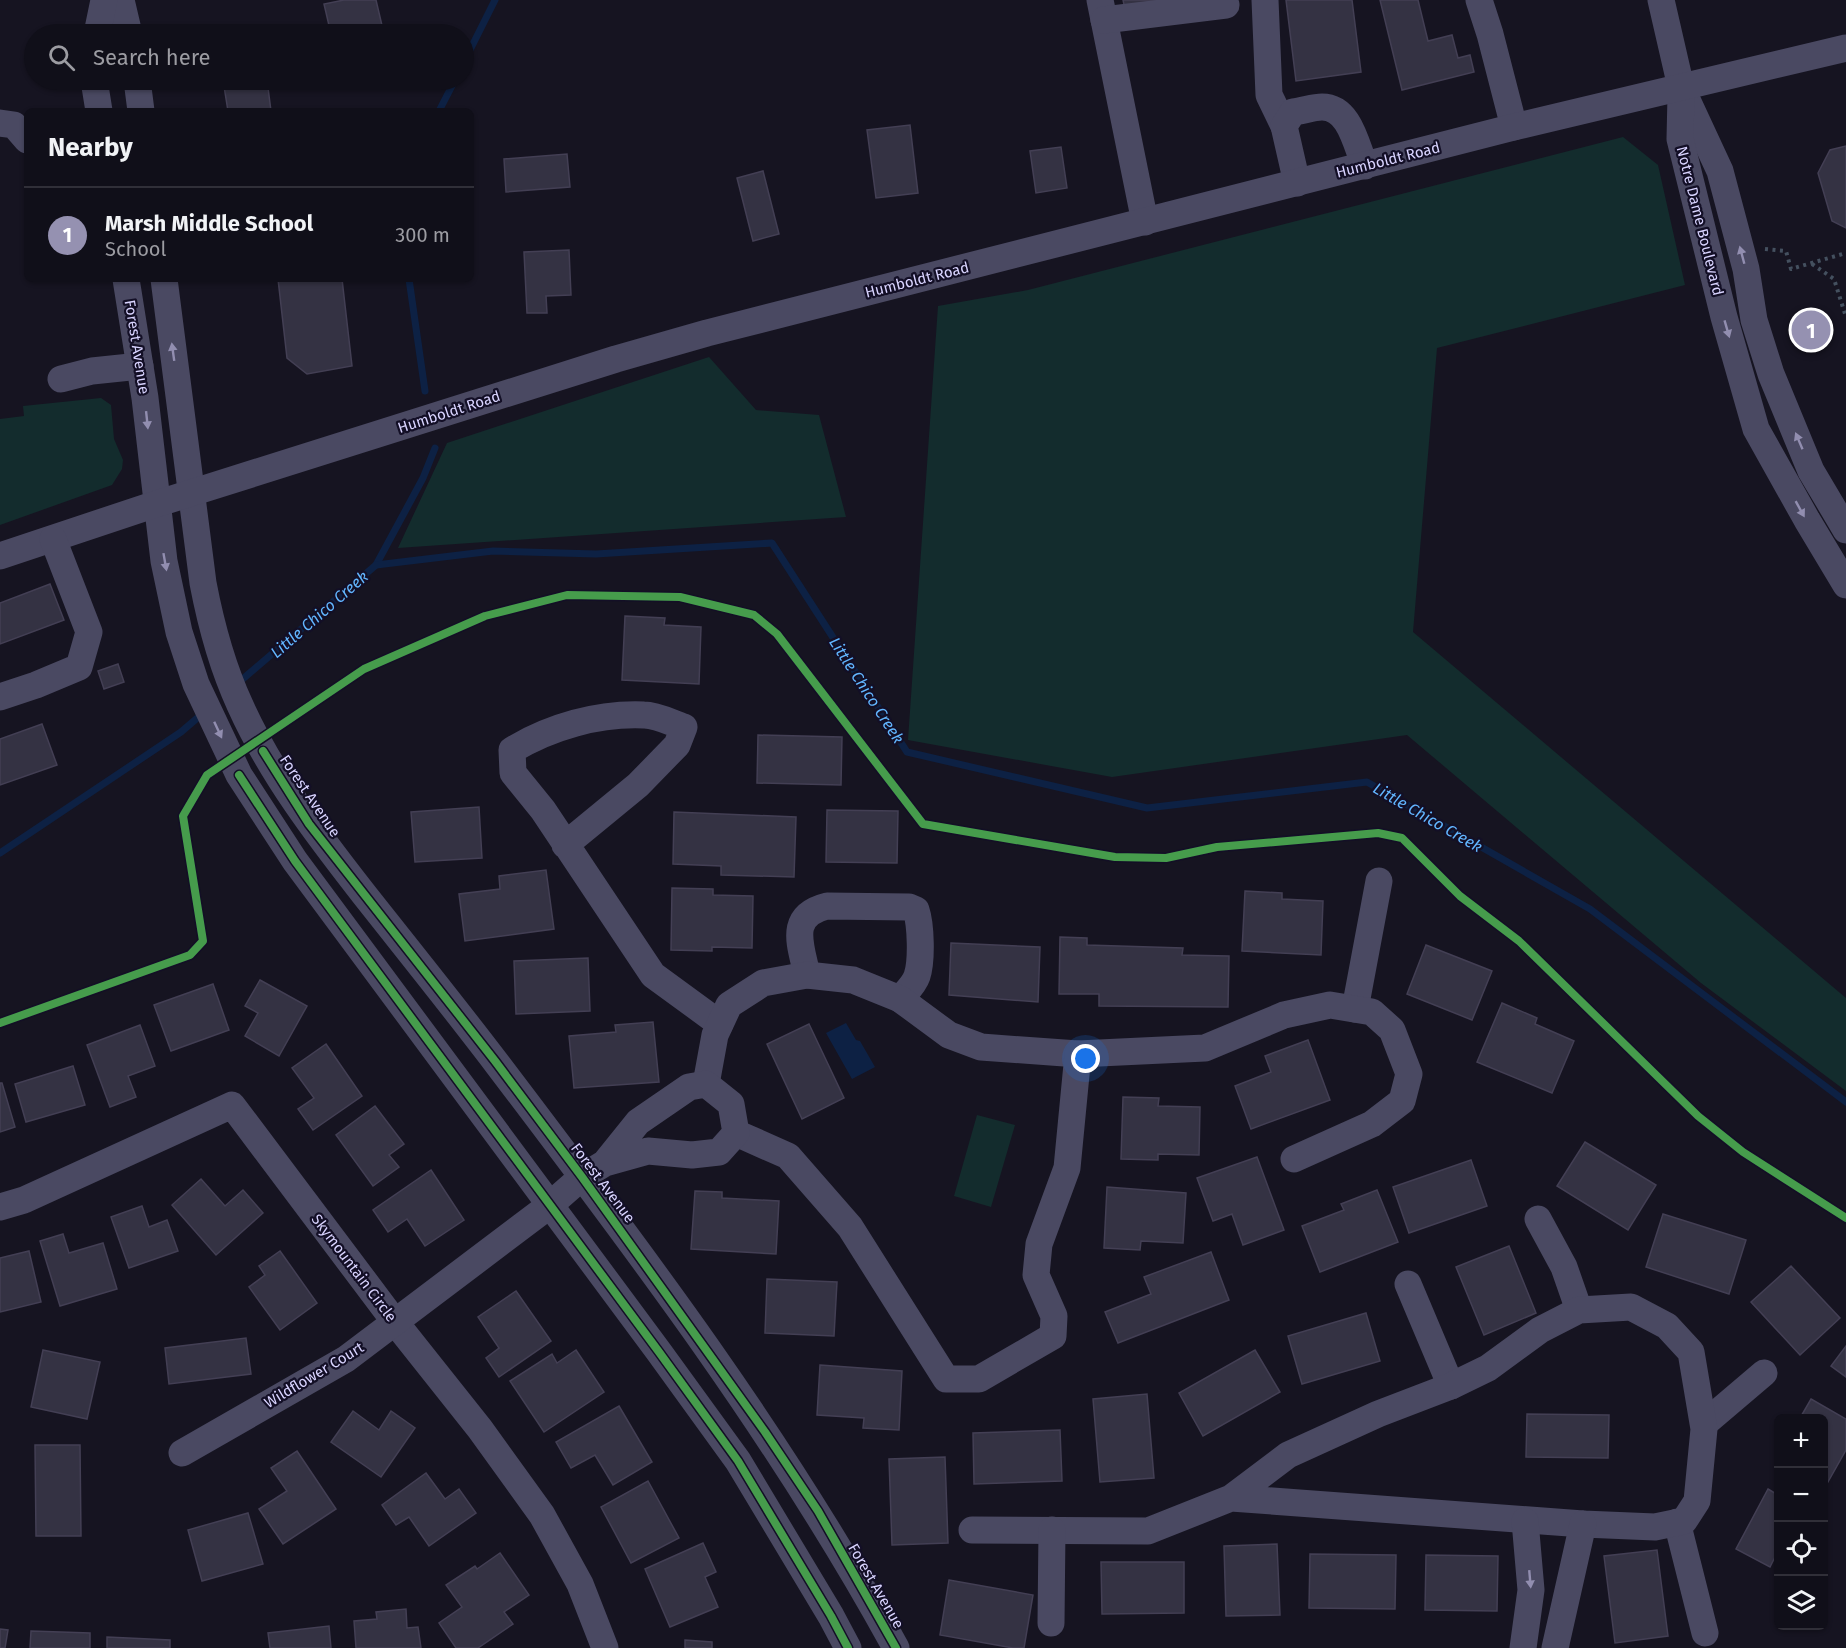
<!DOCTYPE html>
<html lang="en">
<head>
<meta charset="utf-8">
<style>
	body { margin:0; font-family:"Fira Sans",sans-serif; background:#191822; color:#f1f3f6 }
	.controls { position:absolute; right:18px; bottom:18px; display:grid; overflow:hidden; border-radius:9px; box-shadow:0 2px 4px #0004 }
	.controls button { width:54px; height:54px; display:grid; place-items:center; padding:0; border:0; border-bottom:2px solid #302f38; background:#100f19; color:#f1f3f6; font:30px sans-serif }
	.you { position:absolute; left:1086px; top:1059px; width:21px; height:21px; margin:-15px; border:4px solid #fff; border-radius:50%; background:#1a73e8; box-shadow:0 0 0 9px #1a73e833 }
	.badge { display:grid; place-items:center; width:39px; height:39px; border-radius:50%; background:#9591b1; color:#fff; font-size:20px; font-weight:700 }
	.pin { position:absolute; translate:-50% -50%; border:3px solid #fff; box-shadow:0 2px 6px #0006 }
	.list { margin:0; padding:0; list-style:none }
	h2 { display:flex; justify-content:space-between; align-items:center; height:78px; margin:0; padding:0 24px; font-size:26px }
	h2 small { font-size:20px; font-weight:400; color:#9c9ca2 }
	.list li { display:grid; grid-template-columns:39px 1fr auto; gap:18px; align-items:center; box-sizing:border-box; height:96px; padding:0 24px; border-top:2px solid #302f38 }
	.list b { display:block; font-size:22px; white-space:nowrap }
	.list p { margin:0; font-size:20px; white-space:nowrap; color:#9c9ca2 }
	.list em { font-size:20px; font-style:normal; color:#9c9ca2 }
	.icon { flex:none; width:33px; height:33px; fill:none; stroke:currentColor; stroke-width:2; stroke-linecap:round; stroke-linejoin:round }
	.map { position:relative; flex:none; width:1846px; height:1648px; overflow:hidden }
	.search { position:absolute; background:#100f19; box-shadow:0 2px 4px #0004; left:24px; top:24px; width:450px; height:66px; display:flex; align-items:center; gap:15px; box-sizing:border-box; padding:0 21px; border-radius:33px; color:#9c9ca2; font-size:22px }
	.panel { position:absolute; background:#100f19; box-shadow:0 2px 4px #0004; left:24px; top:108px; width:450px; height:174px; border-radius:9px }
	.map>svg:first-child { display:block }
</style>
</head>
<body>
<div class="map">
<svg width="1846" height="1648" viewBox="0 0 1846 1648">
	<rect width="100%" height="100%" fill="#161421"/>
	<!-- green -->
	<g fill="#132c2d">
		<polygon points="1623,137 1658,165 1685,285 1437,348 1413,632 1846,998 1846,1091 1701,983 1407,735 1112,777 908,740 938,306 1028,290"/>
		<polygon points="709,357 756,410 819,415 846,517 398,548 447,443"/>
		<polygon points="101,398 111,405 114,439 123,460 122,469 112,485 0,525 0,419 24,416 23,406"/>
		<polygon points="977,1115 1015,1125 991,1207 954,1196"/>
	</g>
	<!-- water -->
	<polygon fill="#0d2144" points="846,1023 856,1040 860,1041 875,1067 852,1079 826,1033"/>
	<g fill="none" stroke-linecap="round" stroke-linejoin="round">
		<!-- stream -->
		<g stroke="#0d2144" stroke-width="7">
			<polyline points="464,62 495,0"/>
			<polyline points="439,111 455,80"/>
			<polyline points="409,279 425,391"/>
			<polyline points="376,565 423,478 435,448"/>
			<polyline points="238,683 376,565 493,551 596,554 772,543 907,752 1147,808 1367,782 1590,909 1846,1102"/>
			<polyline points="0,853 181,732 202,714"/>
		</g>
	</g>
	<!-- building -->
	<g fill="#343243" stroke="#433f54" stroke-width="1.5">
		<polygon points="344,0 376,0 384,34 331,34 324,4"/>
		<polygon points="1123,0 1166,0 1125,9"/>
		<polygon points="1286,0 1352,0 1361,72 1296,81"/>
		<polygon points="1380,0 1418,0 1428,41 1452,35 1458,58 1470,55 1474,72 1402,90"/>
		<polygon points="223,80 267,80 271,111 228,111"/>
		<polygon points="910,125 918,193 876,198 867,130"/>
		<polygon points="1846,146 1846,228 1832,221 1818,173 1830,150"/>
		<polygon points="1061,147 1067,188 1036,193 1030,151"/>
		<polygon points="567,154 570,187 506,192 504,159"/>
		<polygon points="763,171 779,234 753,241 737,178"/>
		<polygon points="569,250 571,295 546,296 547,313 527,313 524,252"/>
		<polygon points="278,279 342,279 352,366 307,374 287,358"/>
		<polygon points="50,584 64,620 0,644 0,603"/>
		<polygon points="625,616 665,618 664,625 701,627 699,684 622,680"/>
		<polygon points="118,664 124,682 104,689 98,671"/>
		<polygon points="42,724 57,765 0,785 0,739"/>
		<polygon points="758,735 842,737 841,785 757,783"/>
		<polygon points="479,807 482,858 415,862 411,812"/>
		<polygon points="827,810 898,811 897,863 826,862"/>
		<polygon points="674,812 796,817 794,877 721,875 721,866 673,864"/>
		<polygon points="546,870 554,929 465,941 459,894 500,889 499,876"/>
		<polygon points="672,888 713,889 713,895 753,896 752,948 712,947 712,951 671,950"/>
		<polygon points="1245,891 1282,893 1282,899 1323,901 1321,955 1242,951"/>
		<polygon points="1060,937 1087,938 1087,945 1183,948 1182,955 1229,956 1228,1007 1099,1006 1099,994 1059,994"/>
		<polygon points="951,943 1040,947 1038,1002 949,995"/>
		<polygon points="1426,945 1492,971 1472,1020 1407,994"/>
		<polygon points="588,958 590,1011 516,1014 514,961"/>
		<polygon points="260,980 307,1006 279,1056 245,1036 258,1013 245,1006"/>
		<polygon points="213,984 229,1030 171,1051 154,1005"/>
		<polygon points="1502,1003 1537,1018 1535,1024 1574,1041 1552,1093 1477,1062"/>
		<polygon points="653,1022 659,1082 574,1088 569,1036 616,1032 615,1025"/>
		<polygon points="809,1024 844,1098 802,1119 767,1044"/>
		<polygon points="140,1025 155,1066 128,1076 136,1097 110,1107 87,1045"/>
		<polygon points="1308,1040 1330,1100 1251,1129 1235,1086 1271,1072 1265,1056"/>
		<polygon points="326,1044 362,1096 313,1130 298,1109 314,1098 292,1068"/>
		<polygon points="73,1066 85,1105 26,1122 15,1084"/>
		<polygon points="0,1083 2,1083 15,1127 0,1132"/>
		<polygon points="1123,1097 1159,1098 1158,1106 1200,1107 1199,1155 1158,1154 1158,1160 1121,1159"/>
		<polygon points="375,1106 404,1144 389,1155 399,1167 373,1186 336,1135"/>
		<polygon points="1585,1142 1656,1185 1628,1230 1557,1186"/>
		<polygon points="1257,1157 1284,1230 1243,1245 1232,1214 1213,1221 1197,1178"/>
		<polygon points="1471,1160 1487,1206 1409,1233 1393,1187"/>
		<polygon points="431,1170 464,1220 425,1246 407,1219 388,1232 373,1210"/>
		<polygon points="201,1179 225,1206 243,1190 263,1213 216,1255 172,1205"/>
		<polygon points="1107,1187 1186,1193 1183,1243 1141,1241 1140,1250 1104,1248"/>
		<polygon points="1377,1190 1398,1242 1320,1272 1302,1226 1344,1210 1341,1204"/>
		<polygon points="695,1191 722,1192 722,1198 779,1201 776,1254 691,1249"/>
		<polygon points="142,1206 149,1227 167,1220 178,1251 129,1268 111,1217"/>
		<polygon points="1663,1214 1746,1240 1729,1294 1646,1267"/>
		<polygon points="63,1234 69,1253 103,1243 117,1289 60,1306 40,1241"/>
		<polygon points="1509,1246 1536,1313 1484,1335 1456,1267"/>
		<polygon points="29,1251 41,1302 0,1312 0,1258"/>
		<polygon points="280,1251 317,1303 280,1330 249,1287 265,1275 259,1266"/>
		<polygon points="1211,1252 1229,1300 1118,1343 1105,1312 1151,1294 1144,1277"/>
		<polygon points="1791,1266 1840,1318 1800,1355 1751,1302"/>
		<polygon points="767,1279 837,1282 834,1336 765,1333"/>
		<polygon points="516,1291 551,1341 499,1377 486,1358 499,1348 478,1317"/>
		<polygon points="1366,1313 1380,1361 1302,1384 1288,1336"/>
		<polygon points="246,1338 251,1374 169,1384 165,1348"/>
		<polygon points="1846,1346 1846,1377 1831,1366"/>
		<polygon points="43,1350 100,1362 87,1419 31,1407"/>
		<polygon points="576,1350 604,1392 544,1432 510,1381 552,1354 557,1363"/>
		<polygon points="1255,1350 1280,1392 1203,1436 1179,1393"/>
		<polygon points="820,1365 902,1371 899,1430 863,1428 864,1418 817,1415"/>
		<polygon points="1147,1394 1154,1478 1100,1482 1093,1399"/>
		<polygon points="1811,1399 1846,1419 1846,1450 1824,1489 1824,1418 1800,1418"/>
		<polygon points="619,1406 652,1462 613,1485 595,1455 571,1468 556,1442"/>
		<polygon points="353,1411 379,1430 391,1411 415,1428 381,1477 331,1442"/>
		<polygon points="1527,1414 1609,1415 1608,1458 1526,1457"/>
		<polygon points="1060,1430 1062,1481 974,1484 973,1433"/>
		<polygon points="35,1445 80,1445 81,1536 36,1536"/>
		<polygon points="297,1451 336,1509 283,1544 259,1509 287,1491 271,1468"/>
		<polygon points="945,1457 948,1543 892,1545 889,1459"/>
		<polygon points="426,1473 445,1499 459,1489 476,1513 429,1546 409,1517 396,1525 382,1505"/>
		<polygon points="648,1481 679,1538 631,1563 601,1507"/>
		<polygon points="1768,1489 1778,1495 1778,1551 1770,1567 1736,1549"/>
		<polygon points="248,1513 263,1564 202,1581 188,1530"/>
		<polygon points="703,1543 716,1572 705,1577 718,1607 670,1627 645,1569"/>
		<polygon points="1277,1544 1280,1615 1226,1616 1224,1546"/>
		<polygon points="1657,1550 1668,1636 1615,1643 1604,1556"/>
		<polygon points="500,1553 529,1595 504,1612 513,1624 478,1648 456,1648 439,1623 462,1607 446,1585 475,1566 477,1569"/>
		<polygon points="1310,1554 1396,1555 1395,1609 1309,1608"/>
		<polygon points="1426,1555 1498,1556 1497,1611 1425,1610"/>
		<polygon points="1101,1562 1184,1562 1184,1613 1102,1614"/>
		<polygon points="949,1580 1033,1595 1024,1648 1013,1648 940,1635"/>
		<polygon points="406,1609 407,1628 418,1627 421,1648 356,1648 354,1621 377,1619 376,1612"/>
		<polygon points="329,1626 331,1648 270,1648 268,1633"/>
		<polygon points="0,1629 8,1630 5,1648 0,1648"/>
		<polygon points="31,1631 90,1633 90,1648 30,1648"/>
		<polygon points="107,1637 170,1640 170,1648 107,1648"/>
		<polygon points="685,1640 712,1642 712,1648 685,1648"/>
	</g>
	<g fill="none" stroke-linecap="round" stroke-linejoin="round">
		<!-- path -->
		<g stroke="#44505f" stroke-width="4" stroke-dasharray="3 4.5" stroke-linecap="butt">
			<polyline points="1765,249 1786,251 1791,269 1846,253"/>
			<polyline points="1812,264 1834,279 1846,317"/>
		</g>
		<!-- minor -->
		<g stroke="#4a4962" stroke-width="27">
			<polyline points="121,0 129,34"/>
			<polyline points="1100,0 1145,222"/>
			<polyline points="1265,0 1269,95 1284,126"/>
			<polyline points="1479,0 1490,34 1514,127"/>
			<polyline points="1661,0 1681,87 1720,171 1746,269 1754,320 1771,374 1811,471 1846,530"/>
			<polyline points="1104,20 1226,5"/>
			<polyline points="97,34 104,0"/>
			<polyline points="94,80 99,111"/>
			<polyline points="137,80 141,111"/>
			<polyline points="1681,95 1680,139 1724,317 1756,429 1807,520 1846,585"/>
			<polyline points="0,123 14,125 27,140"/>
			<path d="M1297,183L1284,126L1293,112C1303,111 1313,107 1322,107C1350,107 1356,145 1365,166"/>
			<polyline points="126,279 145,398 164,561 179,632 196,684 239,775 295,861 659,1352 738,1461 831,1616 848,1648"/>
			<path d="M164,279L203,583C211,625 222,666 240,705C271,774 317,834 363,893C408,950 454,1007 498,1065C640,1252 783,1441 896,1648"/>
			<polyline points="61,379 92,371 140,366"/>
			<polyline points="0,556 156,504 616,359 707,333 1514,127 1846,48"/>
			<polyline points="0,697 36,685 79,667 89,632 53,539"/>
			<path d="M565,845L638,785L677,745L684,727C672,723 657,715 644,715C598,713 550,727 512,750L513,773L543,810L653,975L720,1024"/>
			<path d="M807,975C801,945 787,916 827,906L909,907L916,910C921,925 922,961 917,976C914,985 906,992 900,999"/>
			<polyline points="1355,1009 1379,881"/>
			<polyline points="706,1084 715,1035 729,1005 763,983 807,975 853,980 900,999 949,1035 981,1047 1078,1054"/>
			<polyline points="736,1133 788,1156 850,1227 946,1379 979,1379 1053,1336 1054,1316 1036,1275 1039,1244 1067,1168 1078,1054 1205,1048 1284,1015 1330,1005 1372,1012 1392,1030 1409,1074 1402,1101 1372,1124 1294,1159"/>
			<polyline points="0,1207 24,1200 232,1105 395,1322 480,1429 542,1515 580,1584 605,1648"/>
			<polyline points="1538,1219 1564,1267 1579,1310"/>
			<polyline points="1408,1284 1451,1386"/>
			<polyline points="1704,1424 1764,1373"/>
			<polyline points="182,1453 346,1359 550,1205 582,1177 605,1163 648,1151 692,1155 719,1152 736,1133 731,1104 706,1084 689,1087 638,1122 605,1163"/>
			<polyline points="1677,1522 1705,1633"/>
			<polyline points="972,1530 1148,1531 1231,1498 1583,1524 1655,1527 1684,1521 1697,1501 1704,1429 1691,1352 1667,1326 1631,1307 1579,1310 1540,1330 1488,1368 1451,1386 1378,1414 1288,1455 1231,1498"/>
			<polyline points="1051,1623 1052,1530"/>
			<polyline points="1523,1648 1531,1590 1525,1521"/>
			<polyline points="1555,1648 1583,1524"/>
		</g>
		<!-- cycleway casing -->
		<g stroke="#130f26" stroke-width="11">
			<g id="cycleway">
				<polyline points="263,751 309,824 495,1061 582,1177 765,1432 818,1511 896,1648"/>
				<polyline points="239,775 295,861 659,1352 738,1461 831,1616 848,1648"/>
				<polyline points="0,1023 190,955 203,941 183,816 207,775 364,669 485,616 567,595 680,597 754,615 777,634 923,824 1115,857 1166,858 1217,847 1378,833 1402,838 1460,896 1519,941 1698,1116 1743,1152 1846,1218"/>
			</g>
		</g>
		<!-- cycleway -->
		<use href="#cycleway" stroke="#469c4c" stroke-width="8"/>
	</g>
	<!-- one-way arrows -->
	<defs><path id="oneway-solid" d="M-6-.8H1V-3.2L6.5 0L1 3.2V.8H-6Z" transform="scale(1.5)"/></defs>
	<g fill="#928eb0">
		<use href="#oneway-solid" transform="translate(1742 255) rotate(-105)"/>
		<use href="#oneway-solid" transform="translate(1727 329) rotate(74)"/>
		<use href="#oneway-solid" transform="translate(173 352) rotate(-98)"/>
		<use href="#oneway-solid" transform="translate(147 420) rotate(84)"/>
		<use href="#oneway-solid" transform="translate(1799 441) rotate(-113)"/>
		<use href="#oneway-solid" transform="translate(1800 509) rotate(61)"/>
		<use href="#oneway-solid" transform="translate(165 562) rotate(80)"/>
		<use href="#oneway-solid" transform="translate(218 730) rotate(65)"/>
		<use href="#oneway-solid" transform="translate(1530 1579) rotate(85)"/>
	</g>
	<g text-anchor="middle" stroke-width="4.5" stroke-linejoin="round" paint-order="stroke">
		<!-- street labels -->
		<g font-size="15" fill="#d9d4ff" stroke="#130f26">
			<text transform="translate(1388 160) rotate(-14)" y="5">Humboldt Road</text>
			<text transform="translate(1700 221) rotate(76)" y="5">Notre Dame Boulevard</text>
			<text transform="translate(917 280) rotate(-14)" y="5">Humboldt Road</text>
			<text transform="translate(137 347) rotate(81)" y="5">Forest Avenue</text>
			<text transform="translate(449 412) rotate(-18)" y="5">Humboldt Road</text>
			<text transform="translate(310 796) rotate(56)" y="5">Forest Avenue</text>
			<text transform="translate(603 1183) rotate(53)" y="5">Forest Avenue</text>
			<text transform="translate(354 1268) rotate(53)" y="5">Skymountain Circle</text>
			<text transform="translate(314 1375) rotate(-31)" y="5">Wildflower Court</text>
			<text transform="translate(876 1586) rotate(60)" y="5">Forest Avenue</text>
		</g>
		<!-- water labels -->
		<g font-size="16" font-style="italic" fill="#62b6ff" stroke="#130f26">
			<text transform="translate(319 614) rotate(-41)" y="6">Little Chico Creek</text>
			<text transform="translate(867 690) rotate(57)" y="6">Little Chico Creek</text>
			<text transform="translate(1428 817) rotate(30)" y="6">Little Chico Creek</text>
		</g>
	</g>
</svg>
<div class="controls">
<button>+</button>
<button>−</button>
<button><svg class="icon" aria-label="locate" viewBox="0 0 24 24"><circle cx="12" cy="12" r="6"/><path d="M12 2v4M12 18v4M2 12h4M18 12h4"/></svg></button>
<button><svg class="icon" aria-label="layers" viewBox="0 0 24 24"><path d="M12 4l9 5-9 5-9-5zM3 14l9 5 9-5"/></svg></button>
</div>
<div class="you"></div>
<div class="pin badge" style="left:1811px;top:330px">1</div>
<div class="search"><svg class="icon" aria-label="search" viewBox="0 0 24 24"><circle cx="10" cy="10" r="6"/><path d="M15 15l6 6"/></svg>Search here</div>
<section class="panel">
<h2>Nearby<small></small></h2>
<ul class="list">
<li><span class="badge">1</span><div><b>Marsh Middle School</b><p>School</p></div><em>300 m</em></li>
</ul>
</section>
</div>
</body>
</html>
